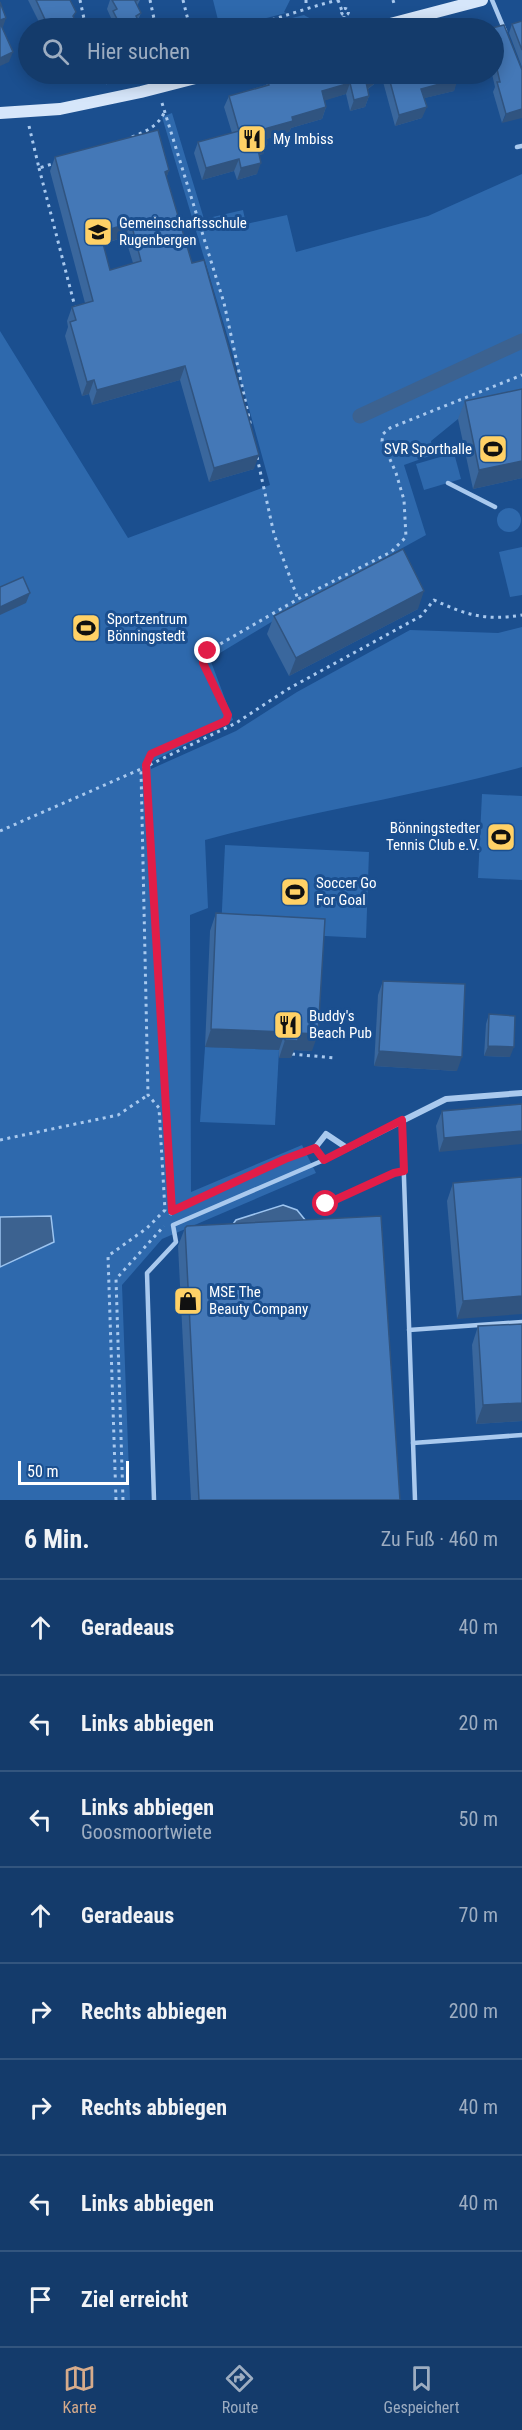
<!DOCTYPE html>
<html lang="de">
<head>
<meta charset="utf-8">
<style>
	body { margin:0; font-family:"Roboto Condensed",sans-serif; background:#1d4271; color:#f1f3f6 }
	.scale { position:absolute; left:18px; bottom:15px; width:111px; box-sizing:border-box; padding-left:6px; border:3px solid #fff; border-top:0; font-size:16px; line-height:21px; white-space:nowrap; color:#fff; -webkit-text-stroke:4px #1b4f8f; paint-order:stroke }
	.stop { position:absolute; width:18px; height:18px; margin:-14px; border:4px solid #e11d48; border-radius:50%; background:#fff }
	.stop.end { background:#e11d48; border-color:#fff; box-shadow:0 2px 6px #0008 }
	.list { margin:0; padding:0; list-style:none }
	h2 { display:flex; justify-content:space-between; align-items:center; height:78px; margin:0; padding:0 24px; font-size:26px }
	h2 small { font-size:20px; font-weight:400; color:#9dadc1 }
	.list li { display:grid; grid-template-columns:39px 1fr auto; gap:18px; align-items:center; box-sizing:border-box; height:96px; padding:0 24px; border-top:2px solid #33557e }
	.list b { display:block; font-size:22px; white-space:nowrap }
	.list p { margin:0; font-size:20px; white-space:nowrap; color:#9dadc1 }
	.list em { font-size:20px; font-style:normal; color:#9dadc1 }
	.icon { flex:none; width:33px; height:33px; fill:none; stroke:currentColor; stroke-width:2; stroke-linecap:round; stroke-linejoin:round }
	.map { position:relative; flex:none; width:522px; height:1500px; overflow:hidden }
	.search { position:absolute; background:#143b6b; box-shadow:0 3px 15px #0003; left:18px; right:18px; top:18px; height:66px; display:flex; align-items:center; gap:15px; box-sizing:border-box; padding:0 21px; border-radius:33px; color:#9dadc1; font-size:22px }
	.sheet { height:846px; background:#143b6b }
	nav { display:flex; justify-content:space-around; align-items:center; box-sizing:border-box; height:84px; border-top:2px solid #33557e; background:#143b6b; font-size:16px; color:#9dadc1 }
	nav a { display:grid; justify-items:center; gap:3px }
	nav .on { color:#d6ab8b }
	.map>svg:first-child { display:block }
</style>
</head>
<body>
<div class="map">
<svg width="522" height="1500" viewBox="0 0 522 1500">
	<rect width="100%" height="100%" fill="#1b4f8f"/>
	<!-- green -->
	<g fill="#2e69ad">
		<polygon points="213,0 290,0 284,12 286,13 228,28 220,28"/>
		<polygon points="304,15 311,19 278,28 252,28"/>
		<path d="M172,113L204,219L243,210L246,224L287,215L296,252L428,216L522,174V406L458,419L431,441L432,455L404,465L426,535L308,600L210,659L233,720L151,762V769L236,731L297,692L410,630L498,633L522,627V767C417,796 310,811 205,840L208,908L190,915L191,1192L302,1145L316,1173L162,1239L122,1285L130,1500H0V1267L54,1241L51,1216L0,1217V331L128,538L270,485L248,405L162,117Z"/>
		<polygon points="454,453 461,479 424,490 416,464"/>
		<circle cx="509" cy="520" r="12"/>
		<polygon points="522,547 522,595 510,597 499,552"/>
		<polygon points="482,794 522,796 522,880 478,878"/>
		<polygon points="225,845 369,852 366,938 221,931"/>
		<polygon points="205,1047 279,1050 275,1125 200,1122"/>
	</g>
	<!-- water -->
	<g fill="#3c6290" stroke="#9cc4f0" stroke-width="1.5">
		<polygon points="283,1205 297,1210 306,1221 226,1234 236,1220"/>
		<polygon points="51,1216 54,1242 0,1267 0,1217"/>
	</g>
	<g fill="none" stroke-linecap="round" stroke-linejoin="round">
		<!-- canal -->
		<polyline stroke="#3c6290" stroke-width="15" points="360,416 522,341"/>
		<!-- path -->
		<g stroke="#a9c9ee" stroke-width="3" stroke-dasharray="3 4.5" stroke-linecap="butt">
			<polyline points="80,0 86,28"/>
			<polyline points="150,0 156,28"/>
			<polyline points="183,0 190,28"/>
			<polyline points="306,0 306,7"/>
			<polyline points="338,0 342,11"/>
			<polyline points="393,0 395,7"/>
			<circle cx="345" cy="12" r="3.5"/>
			<polyline points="304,24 305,28"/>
			<path d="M243,28C275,20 305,8 338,0"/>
			<polyline points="329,28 343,25 344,16"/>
			<polyline points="104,74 109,86"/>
			<polyline points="162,103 224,303 251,427"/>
			<polyline points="29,126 39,168 55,163"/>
			<path d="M132,137C145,132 158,126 164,113"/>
			<polyline points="39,168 75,307"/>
			<polyline points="257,457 274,534 298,599"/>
			<polyline points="0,831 141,769"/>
			<polyline points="292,1054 335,1058"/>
			<polyline points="0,1140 118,1115 148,1095"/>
			<polyline points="172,1211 285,1159 307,1151"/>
			<polyline points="170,1215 172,1211 147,760 151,754 226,721 228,715 203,664 203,657 208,651 298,599 391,552 406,537 404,500 396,473 382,441 383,434 390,428 522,375"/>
			<path d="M116,1500L108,1256L147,1228L165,1210L159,1108L148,1095L141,769L236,723L288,689L421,616L434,600C466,615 486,621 522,615"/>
			<polyline points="123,1500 116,1279 164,1226"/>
		</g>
		<!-- lane -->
		<g stroke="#a9c9ee" stroke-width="4.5">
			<polyline points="492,0 505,31"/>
			<polyline points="517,147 522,146"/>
			<polyline points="448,483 495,507"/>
			<polyline points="402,1120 415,1500"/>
			<polyline points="326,1204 394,1173 404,1171"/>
			<polyline points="409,1330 522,1322"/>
			<polyline points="413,1443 522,1435"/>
			<polyline points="154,1500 147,1273 176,1242 173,1225 324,1160"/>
		</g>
		<!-- street -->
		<polyline stroke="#a9c9ee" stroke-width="6" points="347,1148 326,1134 315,1148 324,1160 446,1099 522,1093"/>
		<!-- secondary -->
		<g stroke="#d6e6fa" stroke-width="12">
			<polyline points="375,28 482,0"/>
			<polyline points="0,113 60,109 141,92 211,74"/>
		</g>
	</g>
	<!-- wall -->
	<g fill="#3a679d" fill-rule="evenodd">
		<polygon points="28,0 70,0 74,19 79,28 42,28"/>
		<polygon points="110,0 140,0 137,6 141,13 138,20 142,28 108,28 110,25 109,23 111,18 107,9"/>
		<polygon points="522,21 522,67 509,33 512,24"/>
		<polygon points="494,28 522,70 502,123 493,92 495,87 492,74 494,74"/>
		<polygon points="293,74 457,74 454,91 424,98 422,118 395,126 382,78 368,89 369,96 365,107 350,111 346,94 324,100 326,107 322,119 291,128 289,132 266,139 267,143 263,154 259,155 257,174 237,180 234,171 202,180 194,153 198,142 232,133 224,107 229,96 266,85 268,81"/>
		<path d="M55,157L169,170L166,178L254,469L209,482L180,380L92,405L89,394L82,396L65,336L68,327L67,321L72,307L85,303L50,171ZM125,237L133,263L110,270L103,244Z"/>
		<polygon points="522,389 522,478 473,489 458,419 465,401"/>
		<polygon points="418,609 289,676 267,634 274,616"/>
		<polygon points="216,913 312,1051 294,1050 291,1058 279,1058 279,1050 205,1047 210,931"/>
		<polygon points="383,981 457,1071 374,1066 378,995"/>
		<polygon points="489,1014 510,1057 484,1056 486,1024"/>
		<polygon points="522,1104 439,1152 436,1126 442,1111"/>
		<polygon points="522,1177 457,1319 447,1201 453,1183"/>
		<polygon points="185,1228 400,1500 191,1500 178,1246"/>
		<polygon points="522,1324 522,1421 476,1424 472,1345 478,1326"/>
	</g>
	<!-- shaded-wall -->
	<g fill="#305480">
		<polygon points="6,18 3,27 0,29 0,20"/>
		<polygon points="13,52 9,62 0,66 0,58"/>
		<polygon points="377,74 384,74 382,78 362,93 366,82"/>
		<polygon points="458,79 454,91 417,100 421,89"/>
		<polygon points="350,83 346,94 317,103 322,91"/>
		<polygon points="369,96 365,107 350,111 354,100"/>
		<polygon points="326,107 322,119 291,128 289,132 260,141 264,129 292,117"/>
		<polygon points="427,107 422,118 395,126 399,115"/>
		<polygon points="522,109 522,118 502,123 506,114"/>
		<polygon points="267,143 263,154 252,157 257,145"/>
		<polygon points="239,159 234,171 202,180 206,168"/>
		<polygon points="261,163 257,174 237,180 241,168"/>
		<polygon points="169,170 164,185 165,172"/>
		<polygon points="131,223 125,237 95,246 100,232"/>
		<polygon points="185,366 180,380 92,405 97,390"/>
		<polygon points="94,380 89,394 82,396 87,382"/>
		<polygon points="259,455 254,469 209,482 214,468"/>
		<polygon points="522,461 522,478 473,489 479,470"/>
		<polygon points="424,591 418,609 289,676 296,658"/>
		<polygon points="30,593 26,603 0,615 0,607"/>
		<polygon points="211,1029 285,1032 279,1050 205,1047"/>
		<polygon points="298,1033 318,1034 312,1051 294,1050 291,1058 279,1058 285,1040"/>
		<polygon points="488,1046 514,1047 510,1057 484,1056"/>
		<polygon points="379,1051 462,1057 457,1071 374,1066"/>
		<polygon points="522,1131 522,1144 439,1152 444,1138"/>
		<polygon points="522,1296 522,1314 457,1319 463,1301"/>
		<polygon points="522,1403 522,1421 476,1424 483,1405"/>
	</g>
	<!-- building -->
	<g fill="#4478b7" stroke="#305480" stroke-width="1.5" fill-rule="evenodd">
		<polygon points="36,0 70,0 76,12 73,16 79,28 47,28 45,25 47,24"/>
		<polygon points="112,0 138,0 135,1 141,13 136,16 142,28 111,28 110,25 118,21 113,11 117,9"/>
		<polygon points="0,2 6,18 0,20"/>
		<polygon points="522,21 522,50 512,24"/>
		<polygon points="0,23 13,52 0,58"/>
		<polygon points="504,25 522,70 522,109 506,114 497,82 500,82 494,56 494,28 492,28"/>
		<polygon points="293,74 377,74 366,82 369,96 354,100 350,83 322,91 326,107 292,117 293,121 264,129 267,143 257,145 261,163 241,168 239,159 206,168 198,142 239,131 229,96 269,85 268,81"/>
		<polygon points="388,74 457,74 458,79 421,89 427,107 399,115"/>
		<path d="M158,130L169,170L165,172L192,263L204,260L259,455L214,468L185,366L97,390L94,380L87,382L70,322L76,320L72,307L93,301L55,157ZM131,223L141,261L110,270L100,232Z"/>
		<polygon points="522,389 522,461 479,470 465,401"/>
		<polygon points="403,549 424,591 296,658 274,616"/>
		<polygon points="23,577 30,593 0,607 0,587"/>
		<polygon points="216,913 325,919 318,1034 298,1033 298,1041 285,1040 285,1032 211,1029"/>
		<polygon points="383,981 465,984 462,1057 379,1051"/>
		<polygon points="489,1014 515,1016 514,1047 488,1046"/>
		<polygon points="522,1104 522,1131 444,1138 442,1111"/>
		<polygon points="522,1177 522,1296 463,1301 453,1183"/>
		<polygon points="381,1216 400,1500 199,1500 185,1228 187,1226"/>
		<polygon points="522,1324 522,1403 483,1405 478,1326"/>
	</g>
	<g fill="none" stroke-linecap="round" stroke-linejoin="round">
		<!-- route -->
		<polyline stroke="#e11d48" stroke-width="8" points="208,651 203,657 203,663 228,715 226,721 151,754 146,765 172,1211 285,1159 315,1148 324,1160 402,1120 404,1171 394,1173 326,1204"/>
	</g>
	<!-- icons -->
	<defs>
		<g id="restaurant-square" transform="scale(1.5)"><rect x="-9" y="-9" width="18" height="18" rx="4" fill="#ffd166" stroke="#1b4f8f"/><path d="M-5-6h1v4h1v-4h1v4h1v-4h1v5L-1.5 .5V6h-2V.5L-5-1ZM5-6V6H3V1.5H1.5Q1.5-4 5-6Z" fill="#111"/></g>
		<g id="school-square" transform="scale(1.5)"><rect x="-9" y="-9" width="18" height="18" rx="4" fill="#ffd166" stroke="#1b4f8f"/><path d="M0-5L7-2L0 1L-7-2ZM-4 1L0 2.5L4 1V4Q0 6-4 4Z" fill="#111"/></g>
		<g id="stadium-square" transform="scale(1.5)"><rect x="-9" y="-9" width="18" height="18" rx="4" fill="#ffd166" stroke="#1b4f8f"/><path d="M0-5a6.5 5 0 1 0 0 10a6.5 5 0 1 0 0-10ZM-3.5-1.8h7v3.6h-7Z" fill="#111"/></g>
		<g id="shop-square" transform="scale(1.5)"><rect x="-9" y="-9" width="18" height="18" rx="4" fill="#ffd166" stroke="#1b4f8f"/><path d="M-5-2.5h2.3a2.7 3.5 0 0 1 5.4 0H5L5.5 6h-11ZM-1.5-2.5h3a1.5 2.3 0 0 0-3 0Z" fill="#111"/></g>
	</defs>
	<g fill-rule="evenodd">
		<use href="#restaurant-square" x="252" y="139"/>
		<use href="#school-square" x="98" y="232"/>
		<use href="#stadium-square" x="493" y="449"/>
		<use href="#stadium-square" x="86" y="628"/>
		<use href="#stadium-square" x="501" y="837"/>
		<use href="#stadium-square" x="295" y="892"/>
		<use href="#restaurant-square" x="288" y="1025"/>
		<use href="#shop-square" x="188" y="1301"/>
	</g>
	<g text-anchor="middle" stroke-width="6" stroke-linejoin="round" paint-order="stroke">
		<!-- poi labels -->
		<g font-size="15" fill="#fff" stroke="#1b4f8f" text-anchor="start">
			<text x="273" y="144">My Imbiss</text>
			<text x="119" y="228">Gemeinschaftsschule<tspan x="119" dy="17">Rugenbergen</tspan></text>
			<text x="472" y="454" text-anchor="end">SVR Sporthalle</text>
			<text x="107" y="624">Sportzentrum<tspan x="107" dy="17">Bönningstedt</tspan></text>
			<text x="480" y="833" text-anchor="end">Bönningstedter<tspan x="480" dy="17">Tennis Club e.V.</tspan></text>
			<text x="316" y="888">Soccer Go<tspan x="316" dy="17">For Goal</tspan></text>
			<text x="309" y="1021">Buddy's<tspan x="309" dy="17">Beach Pub</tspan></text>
			<text x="209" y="1297">MSE The<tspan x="209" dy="17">Beauty Company</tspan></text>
		</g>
	</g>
</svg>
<div class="scale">50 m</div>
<div class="stop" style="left:326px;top:1204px"></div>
<div class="stop end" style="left:208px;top:651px"></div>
<div class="search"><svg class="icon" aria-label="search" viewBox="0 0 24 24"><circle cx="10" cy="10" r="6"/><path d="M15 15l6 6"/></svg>Hier suchen</div>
</div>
<section class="sheet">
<h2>6 Min.<small>Zu Fuß · 460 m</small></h2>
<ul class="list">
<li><svg class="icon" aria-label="ahead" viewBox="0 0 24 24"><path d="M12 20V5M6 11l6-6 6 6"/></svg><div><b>Geradeaus</b></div><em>40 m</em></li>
<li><svg class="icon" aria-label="left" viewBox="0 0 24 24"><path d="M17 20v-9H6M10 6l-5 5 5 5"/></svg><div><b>Links abbiegen</b></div><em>20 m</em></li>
<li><svg class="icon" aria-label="left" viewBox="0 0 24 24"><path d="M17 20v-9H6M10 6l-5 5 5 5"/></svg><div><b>Links abbiegen</b><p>Goosmoortwiete</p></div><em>50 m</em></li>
<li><svg class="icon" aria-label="ahead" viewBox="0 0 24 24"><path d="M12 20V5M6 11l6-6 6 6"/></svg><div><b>Geradeaus</b></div><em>70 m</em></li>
<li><svg class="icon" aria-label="right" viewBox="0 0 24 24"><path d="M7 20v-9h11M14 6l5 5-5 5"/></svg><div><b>Rechts abbiegen</b></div><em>200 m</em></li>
<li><svg class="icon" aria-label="right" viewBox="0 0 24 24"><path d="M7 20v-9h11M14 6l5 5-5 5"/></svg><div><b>Rechts abbiegen</b></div><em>40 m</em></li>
<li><svg class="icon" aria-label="left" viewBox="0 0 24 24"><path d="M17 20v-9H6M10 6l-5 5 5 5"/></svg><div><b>Links abbiegen</b></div><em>40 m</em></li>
<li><svg class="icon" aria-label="arrive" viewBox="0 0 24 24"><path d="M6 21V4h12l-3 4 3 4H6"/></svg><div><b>Ziel erreicht</b></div></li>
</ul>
</section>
<nav>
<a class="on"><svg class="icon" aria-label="map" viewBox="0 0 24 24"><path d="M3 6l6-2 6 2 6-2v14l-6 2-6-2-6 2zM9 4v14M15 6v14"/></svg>Karte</a>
<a><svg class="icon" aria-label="directions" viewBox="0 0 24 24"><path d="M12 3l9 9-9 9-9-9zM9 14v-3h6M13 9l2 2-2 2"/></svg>Route</a>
<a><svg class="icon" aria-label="saved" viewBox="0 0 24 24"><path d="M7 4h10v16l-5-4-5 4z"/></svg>Gespeichert</a>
</nav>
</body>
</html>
